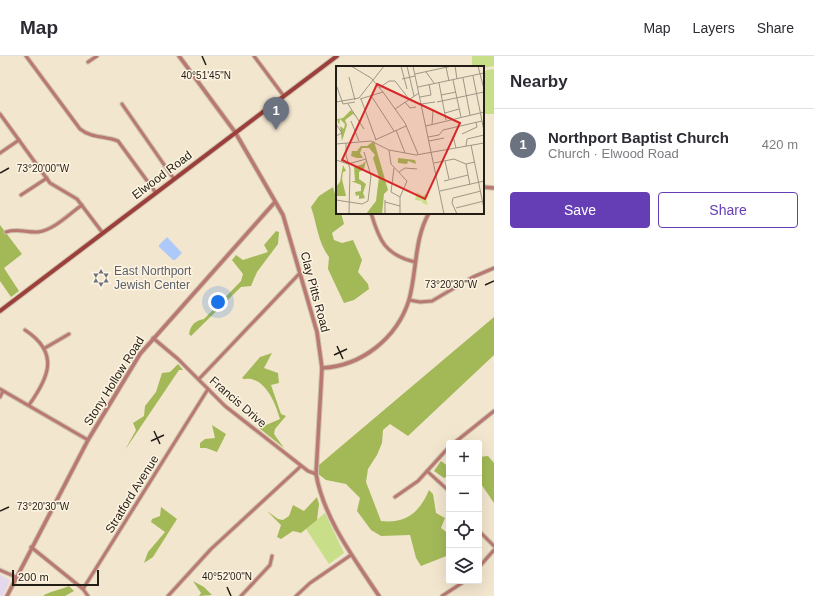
<!DOCTYPE html>
<html lang="en">
<head>
<meta charset="utf-8">
<style>
	body { margin:0; font-family:Arial,sans-serif; background:#f2f2f3; color:#2b2b33 }
	.controls { position:absolute; right:12px; bottom:12px; display:grid; overflow:hidden; border-radius:4px; box-shadow:0 4px 16px #0002 }
	.controls button { width:36px; height:36px; display:grid; place-items:center; padding:0; border:0; border-bottom:1px solid #e1e1e2; background:#fff; color:#2b2b33; font:20px sans-serif }
	.scale { position:absolute; left:12px; bottom:10px; width:87px; box-sizing:border-box; padding-left:4px; border:2px solid #221e15; border-top:0; font-size:11px; line-height:14px; white-space:nowrap; color:#221e15; -webkit-text-stroke:3px #fef4e1; paint-order:stroke }
	.you { position:absolute; left:218px; top:246px; width:14px; height:14px; margin:-10px; border:3px solid #fff; border-radius:50%; background:#1a73e8; box-shadow:0 0 0 6px #1a73e833 }
	.badge { display:grid; place-items:center; width:26px; height:26px; border-radius:50%; background:#653eb6; color:#fff; font-size:13px; font-weight:700 }
	.pin { position:absolute; translate:-50% -33px; filter:drop-shadow(0 1px 2px #0008) }
	.pin::after { content:''; position:absolute; top:21px; width:14px; height:12px; background:inherit; clip-path:polygon(0 0,100% 0,50% 100%) }
	.list { margin:0; padding:0; list-style:none }
	h2 { display:flex; justify-content:space-between; align-items:center; height:52px; margin:0; padding:0 16px; font-size:17px }
	h2 small { font-size:13px; font-weight:400; color:#7c7c81 }
	.list li { display:grid; grid-template-columns:26px 1fr auto; gap:12px; align-items:center; box-sizing:border-box; height:72px; padding:0 16px; border-top:1px solid #e1e1e2 }
	.list b { display:block; font-size:15px; white-space:nowrap }
	.list p { margin:0; font-size:13px; white-space:nowrap; color:#7c7c81 }
	.list em { font-size:13px; font-style:normal; color:#7c7c81 }
	.actions { display:flex; gap:8px; padding:12px 16px }
	.actions a { flex:1; padding:9px 0; border:1px solid #653eb6; border-radius:4px; text-align:center; font-size:14px; color:#653eb6 }
	.actions .main { background:#653eb6; color:#fff }
	.icon { flex:none; width:22px; height:22px; fill:none; stroke:currentColor; stroke-width:2; stroke-linecap:round; stroke-linejoin:round }
	.map { position:relative; flex:none; width:494px; height:540px; overflow:hidden }
	header { display:flex; align-items:center; gap:24px; box-sizing:border-box; height:56px; padding:0 20px; background:#fff; border-bottom:1px solid #e1e1e2 }
	header strong { font-size:19px }
	nav { display:flex; gap:22px; margin-inline-start:auto; font-size:14px }
	main { display:flex }
	aside { flex:1; background:#fff }
	.map>svg:first-child { display:block }
</style>
</head>
<body>
<header>
<strong>Map</strong>
<nav><a>Map</a><a>Layers</a><a>Share</a></nav>
</header>
<main>
<div class="map">
<svg width="494" height="540" viewBox="0 0 494 540">
	<rect width="100%" height="100%" fill="#f3e6cf"/>
	<!-- commercial -->
	<polygon fill="#e6d8ec" points="0,519 10,524 3,540 0,540"/>
	<!-- green -->
	<g fill="#c9de88">
		<polygon points="472,0 494,0 494,10 483,12 472,11"/>
		<polygon points="494,13 494,58 483,58 483,17 487,14"/>
		<polygon points="325,457 344,497 329,508 306,473"/>
	</g>
	<!-- forest -->
	<g fill="#a3b958">
		<path d="M333,131L337,145V157H341L344,168L332,177L334,184L342,187L353,184L362,204L358,216L368,228L369,233L354,244L344,247L328,213L329,201C318,187 317,168 311,151L319,140Z"/>
		<polygon points="0,169 22,198 4,212 19,235 11,241 0,225"/>
		<path d="M276,175L279,176L278,188L257,216L251,230L241,231L191,280L189,278C191,268 195,265 204,263L241,225L243,218L232,204L236,199L243,204L268,196L264,189Z"/>
		<path d="M494,261V299L408,380L390,368L383,374L382,387L377,399L368,413L366,426L381,465C406,468 420,456 429,434L433,438L436,457L445,462L441,472L449,478V499L421,510L416,502L410,479L381,480L371,474L357,455L360,442L346,428L326,424L313,414Z"/>
		<path d="M272,297L264,312L278,317L279,327L271,329L281,358L286,360L275,373L274,378L284,392L259,372L280,363C276,349 267,326 251,323C247,322 245,324 242,322L260,301Z"/>
		<polygon points="178,308 183,314 179,314 125,394 136,374 133,367 144,360 145,350 156,336 162,317 170,316"/>
		<polygon points="212,369 226,378 217,396 206,392 200,392 200,387 205,383 215,382"/>
		<polygon points="488,400 494,407 494,447 479,425 479,401"/>
		<polygon points="441,405 449,411 449,420 444,422 434,415"/>
		<polygon points="317,441 319,448 317,464 301,477 293,475 281,483 277,481 281,469 267,455 278,463 283,464 289,460 293,449 304,455"/>
		<polygon points="161,451 177,463 153,501 144,507 148,496 165,476 151,466 152,463 160,460"/>
		<polygon points="193,525 204,531 212,539 199,540 201,537"/>
		<path d="M69,530L74,535L65,540H43C49,535 61,534 69,530Z"/>
	</g>
	<!-- water -->
	<polygon fill="#adc9fa" points="167,181 182,197 175,204 173,204 159,191 159,189"/>
	<g fill="none" stroke-linecap="round" stroke-linejoin="round">
		<!-- minor casing -->
		<g stroke="#cdc2ae" stroke-width="5">
			<g id="minor">
				<path d="M26,0L80,73C91,82 105,80 118,85L156,137"/>
				<polyline points="254,0 283,39"/>
				<polyline points="88,6 97,0"/>
				<polyline points="122,48 174,123"/>
				<polyline points="0,58 50,127 77,143 102,176"/>
				<polyline points="0,97 19,84"/>
				<polyline points="21,139 47,122"/>
				<path d="M371,157C379,184 385,199 415,206"/>
				<path d="M6,176C18,172 27,177 38,176C54,174 69,158 82,149"/>
				<polyline points="409,244 420,246 432,245 473,221 494,212"/>
				<path d="M25,274C60,297 49,321 29,349"/>
				<polyline points="153,282 178,303 225,350 308,415 316,418"/>
				<polyline points="45,292 69,278"/>
				<polyline points="199,323 300,217"/>
				<polyline points="0,333 88,384"/>
				<polyline points="0,341 3,335"/>
				<polyline points="454,387 494,355"/>
				<polyline points="427,415 449,435"/>
				<polyline points="395,441 418,425 449,391"/>
				<polyline points="479,475 494,490"/>
				<polyline points="31,491 83,533 88,540"/>
				<polyline points="479,511 494,494"/>
				<polyline points="0,514 16,521"/>
				<polyline points="83,533 208,333"/>
				<polyline points="168,540 211,493 301,410"/>
				<polyline points="241,540 270,509 272,500"/>
				<polyline points="296,540 310,527 351,499"/>
				<polyline points="442,540 465,525"/>
			</g>
		</g>
		<!-- tertiary casing -->
		<g stroke="#cdc2ae" stroke-width="5.5">
			<g id="tertiary">
				<path d="M179,0L235,76L283,159L317,276L322,312L316,418C324,463 354,502 379,540"/>
				<polyline points="483,131 494,132"/>
				<path d="M322,312C362,310 397,282 409,244C417,215 414,183 429,157"/>
				<polyline points="7,540 88,384 140,298 275,146"/>
			</g>
		</g>
		<!-- secondary casing -->
		<g stroke="#cdc2ae" stroke-width="6">
			<polyline id="secondary" points="0,255 337,0"/>
		</g>
		<!-- minor -->
		<use href="#minor" stroke="#ba7872" stroke-width="3"/>
		<!-- tertiary -->
		<use href="#tertiary" stroke="#ba7872" stroke-width="3.5"/>
		<!-- secondary -->
		<use href="#secondary" stroke="#9c3e3a" stroke-width="4"/>
	</g>
	<!-- ticks -->
	<path fill="none" stroke="#221e15" stroke-width="1.5" d="M202,0L206,9M0,117L9,112M485,229L494,225M337,290L343,303M334,299L347,293M154,375L160,388M151,385L164,379M0,455L9,451M227,531L231,540"/>
	<!-- icons -->
	<defs>
		<g id="synagogue-bare" transform="scale(1.38)"><path d="M0-6.5L5.6 3.2H-5.6ZM0 6.5L5.6-3.2H-5.6Z" fill="#6b7280" stroke="#fef4e1" stroke-width="2.5" paint-order="stroke"/></g>
	</defs>
	<g fill-rule="evenodd">
		<use href="#synagogue-bare" x="101" y="222"/>
	</g>
	<g text-anchor="middle" stroke-width="3" stroke-linejoin="round" paint-order="stroke">
		<!-- street labels -->
		<g font-size="12" fill="#221e15" stroke="#fef4e1">
			<text transform="translate(162 119) rotate(-37)" y="4">Elwood Road</text>
			<text transform="translate(315 236) rotate(75)" y="4">Clay Pitts Road</text>
			<text transform="translate(114 325) rotate(-58)" y="4">Stony Hollow Road</text>
			<text transform="translate(238 346) rotate(41)" y="4">Francis Drive</text>
			<text transform="translate(132 438) rotate(-58)" y="4">Stratford Avenue</text>
		</g>
		<!-- worship labels -->
		<g font-size="12" fill="#5b616d" stroke="#fef4e1" text-anchor="start">
			<text x="114" y="219">East Northport<tspan x="114" dy="14">Jewish Center</tspan></text>
		</g>
	</g>
	<!-- overview -->
	<g transform="translate(336 10)">
		<rect width="148" height="148" fill="#f3e6cf"/>
		<path d="M81,126L87,130L89,128L93,130L90,133L92,139L86,137L87,133L86,135L79,134Z" fill="#c9de88"/>
		<path d="M15,44L22,52L17,48L9,54L11,59L6,75L4,60L8,63L9,58L4,53L3,59L1,53L7,52ZM38,75L52,124L48,128L46,148H30L40,135L43,111L37,92L39,89L33,82H26L24,87L27,92H21L15,90L16,85H21L25,80H31ZM62,92L79,94L80,98L72,95L71,98L62,97ZM30,94L28,103L23,106V113L30,118L27,127L29,132L23,133V129L20,130L19,126L25,125V119L15,115H19L18,101L27,98ZM7,99L10,105L7,106L6,113L10,130H1V133L0,121L4,116Z" fill="#a3b958"/>
		<path fill="none" stroke="#9f9685" stroke-width="1" d="M15,0L35,12L47,26L69,57L82,88M65,0L71,23M71,0L78,30M77,0L108,148M119,0L121,13M142,0L148,23M110,1L113,15M90,6L98,17M79,8L116,0M137,10L148,65M13,11L19,34M127,12L134,49M66,13L79,10M117,14L125,51M103,17L110,54M1,21L7,38L19,36M82,21L148,7M43,22L53,15H59L73,33M105,29L120,26M36,31L58,65M84,31L95,29L93,18M24,33L47,26M25,33L40,74M0,36L23,32L48,0M69,36L74,42L80,41M101,36L148,26M12,38L28,63M85,38L99,36M59,43L83,27M109,47L123,43M15,55L23,75M0,58L6,67L0,70M96,59L97,45M90,60L148,46M60,64L69,87M126,68L141,61L140,56M117,70L120,82M92,71L103,69L107,64L146,55M39,74L70,60M93,75L108,72M10,77V89L14,103L13,148M0,78L35,75L53,84L80,89L148,77M135,79L148,143M130,80L131,73L148,69M53,84L55,98L71,115L64,131V148M0,94L12,98L30,93M109,95L113,113M98,97L118,93L130,98L139,96M130,98L134,119M58,102L55,126L64,131M63,106L69,102L81,103M108,115L132,109M104,125L148,115M0,134L26,138L32,135L35,110L28,86M49,136L64,140M120,142L148,135M49,148V134M121,148L116,137L117,132L145,125"/>
		<path fill="#d62828" fill-opacity="0.15" stroke="#d62828" stroke-width="2" d="M41,18L124,57L89,133L6,94Z"/>
		<rect width="148" height="148" fill="none" stroke="#221e15" stroke-width="2"/>
	</g>
	<g font-size="10" text-anchor="middle" fill="#221e15" stroke="#fef4e1" stroke-width="3" stroke-linejoin="round" paint-order="stroke">
		<text x="206" y="23">40°51'45"N</text>
		<text x="43" y="116">73°20'00"W</text>
		<text x="451" y="232">73°20'30"W</text>
		<text x="43" y="454">73°20'30"W</text>
		<text x="227" y="524">40°52'00"N</text>
	</g>
</svg>
<div class="controls">
<button>+</button>
<button>−</button>
<button><svg class="icon" aria-label="locate" viewBox="0 0 24 24"><circle cx="12" cy="12" r="6"/><path d="M12 2v4M12 18v4M2 12h4M18 12h4"/></svg></button>
<button><svg class="icon" aria-label="layers" viewBox="0 0 24 24"><path d="M12 4l9 5-9 5-9-5zM3 14l9 5 9-5"/></svg></button>
</div>
<div class="scale">200 m</div>
<div class="you"></div>
<div class="pin badge" style="left:276px;top:74px;background:#6b7280">1</div>
</div>
<aside>
<h2>Nearby<small></small></h2>
<ul class="list">
<li><span class="badge" style="background:#6b7280">1</span><div><b>Northport Baptist Church</b><p>Church · Elwood Road</p></div><em>420 m</em></li>
</ul>
<div class="actions"><a class="main">Save</a><a>Share</a></div>
</aside>
</main>
</body>
</html>
